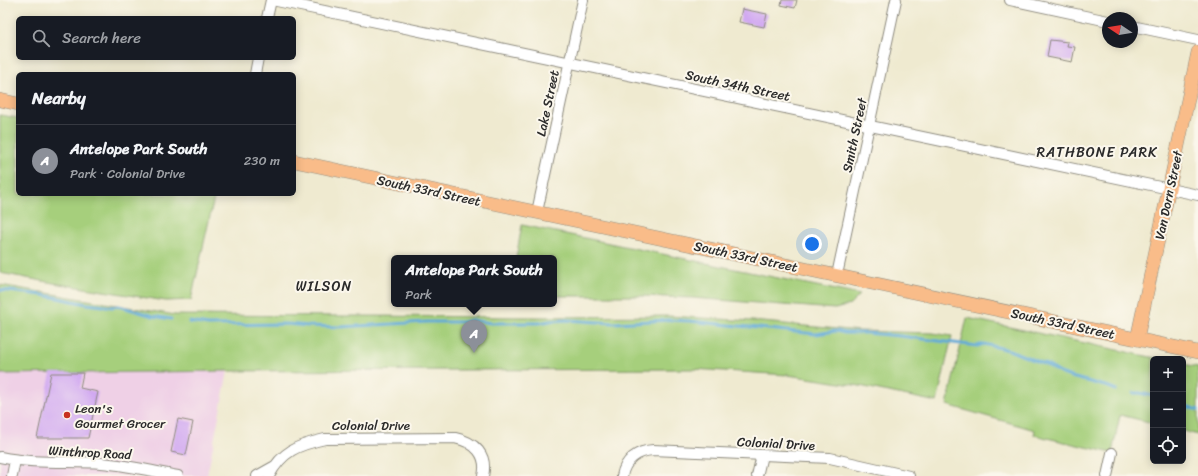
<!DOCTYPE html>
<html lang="en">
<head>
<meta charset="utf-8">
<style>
	body { margin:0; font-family:Sriracha,sans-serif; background:#242831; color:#f1f3f6 }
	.controls { position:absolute; right:12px; bottom:12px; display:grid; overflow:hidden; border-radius:6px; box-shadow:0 2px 10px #0003 }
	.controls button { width:36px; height:36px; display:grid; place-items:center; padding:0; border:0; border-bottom:1px solid #363941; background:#171b24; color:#f1f3f6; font:20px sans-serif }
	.compass { position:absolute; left:1102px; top:12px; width:36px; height:36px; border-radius:50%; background:#171b24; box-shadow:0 2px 10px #0003; rotate:282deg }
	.you { position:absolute; left:812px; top:244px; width:14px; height:14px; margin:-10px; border:3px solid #fff; border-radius:50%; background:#1a73e8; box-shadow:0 0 0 6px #1a73e833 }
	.badge { display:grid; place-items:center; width:26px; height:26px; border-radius:50%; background:#8c9099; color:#fff; font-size:13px; font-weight:700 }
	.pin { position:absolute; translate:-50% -33px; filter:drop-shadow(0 1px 2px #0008) }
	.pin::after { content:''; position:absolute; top:21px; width:14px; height:12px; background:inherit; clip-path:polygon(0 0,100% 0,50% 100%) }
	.popup { position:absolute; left:391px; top:255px; width:166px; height:52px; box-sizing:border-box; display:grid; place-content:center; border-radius:6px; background:#171b24; filter:drop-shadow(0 1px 3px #0005); font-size:13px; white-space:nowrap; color:#9ea1a6 }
	.popup b { font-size:15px; color:#f1f3f6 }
	.popup::after { content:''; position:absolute; left:50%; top:100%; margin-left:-8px; border:8px solid transparent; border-top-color:#171b24 }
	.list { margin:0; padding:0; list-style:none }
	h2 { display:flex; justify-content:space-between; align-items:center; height:52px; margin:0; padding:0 16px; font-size:17px }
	h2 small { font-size:13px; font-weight:400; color:#9ea1a6 }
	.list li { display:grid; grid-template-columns:26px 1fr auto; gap:12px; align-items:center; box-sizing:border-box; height:72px; padding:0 16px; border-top:1px solid #363941 }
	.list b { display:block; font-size:15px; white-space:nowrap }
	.list p { margin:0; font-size:13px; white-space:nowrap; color:#9ea1a6 }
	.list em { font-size:13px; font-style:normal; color:#9ea1a6 }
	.icon { flex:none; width:22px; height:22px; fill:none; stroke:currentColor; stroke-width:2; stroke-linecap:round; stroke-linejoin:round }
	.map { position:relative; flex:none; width:1198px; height:476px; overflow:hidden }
	.search { position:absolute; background:#171b24; box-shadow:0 2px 10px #0003; left:16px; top:16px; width:280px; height:44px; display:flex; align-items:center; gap:10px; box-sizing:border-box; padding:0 14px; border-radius:6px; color:#9ea1a6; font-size:15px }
	.panel { position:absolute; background:#171b24; box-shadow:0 2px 10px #0003; left:16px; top:72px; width:280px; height:124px; border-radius:6px }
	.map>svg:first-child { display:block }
</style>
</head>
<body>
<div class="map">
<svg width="1198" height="476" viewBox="0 0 1198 476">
	<rect width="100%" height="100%" fill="#fbf7ec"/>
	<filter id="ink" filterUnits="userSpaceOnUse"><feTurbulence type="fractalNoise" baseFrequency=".025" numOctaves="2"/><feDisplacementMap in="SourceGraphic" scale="8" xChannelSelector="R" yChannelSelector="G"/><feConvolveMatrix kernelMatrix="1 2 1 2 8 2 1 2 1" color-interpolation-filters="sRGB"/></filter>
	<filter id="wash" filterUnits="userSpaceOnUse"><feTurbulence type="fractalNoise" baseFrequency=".012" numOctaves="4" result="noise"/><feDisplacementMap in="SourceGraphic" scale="16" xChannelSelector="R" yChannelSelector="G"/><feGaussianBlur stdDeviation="0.9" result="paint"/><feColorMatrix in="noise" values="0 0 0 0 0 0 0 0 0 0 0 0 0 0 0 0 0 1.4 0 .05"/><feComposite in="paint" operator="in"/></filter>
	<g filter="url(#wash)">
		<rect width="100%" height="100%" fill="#efead0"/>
		<!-- built -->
		<polygon fill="#efd0e6" points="228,371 207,476 0,476 0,374"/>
		<!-- green -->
		<g fill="#a6cf7b" stroke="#687d53">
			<polygon points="0,115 18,118 18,194 215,194 191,300 166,301 53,283 0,273"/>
			<polygon points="522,225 860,295 850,305 835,309 692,298 641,296 554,296 554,258 516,258"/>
			<polygon points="0,285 175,315 537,317 669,316 752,321 860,331 933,333 952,336 937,402 860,386 788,375 693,369 228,371 0,374"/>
			<polygon points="967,318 1160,359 1153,359 1153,423 1120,415 1112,453 1034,435 1035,430 947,405"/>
			<polygon points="1183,364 1198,367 1198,435 1183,431"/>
		</g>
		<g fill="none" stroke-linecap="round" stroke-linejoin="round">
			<!-- stream -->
			<g stroke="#61aad9" stroke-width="3">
				<polyline points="0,290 43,295 87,304 112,307 119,306 153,316 171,319"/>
				<polyline points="189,322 208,325 287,324 308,326 340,327 427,322 462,322 472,320 491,323 539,323 550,321 567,320 614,323 669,320 690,321 806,333 816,334 836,331 845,333 866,333 900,336 977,346 984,344 1009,350 1049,366 1060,373 1071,377 1109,387 1116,390"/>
				<polyline points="1133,393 1140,393 1153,396"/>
				<polyline points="1183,405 1198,410"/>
			</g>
		</g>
		<g id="blocks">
			<!-- building -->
			<g fill="#d1a9f1">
				<polygon points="782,0 797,0 795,8 781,5"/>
				<polygon points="742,9 767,14 764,27 739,22"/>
				<polygon points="1050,40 1068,42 1067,46 1075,47 1072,62 1047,57"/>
				<polygon points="51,373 83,373 80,388 98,392 88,438 37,438"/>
				<polygon points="178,419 193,422 186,455 171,452"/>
			</g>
		</g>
	</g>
	<g filter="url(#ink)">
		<use href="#blocks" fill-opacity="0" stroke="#8d8a7e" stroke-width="1"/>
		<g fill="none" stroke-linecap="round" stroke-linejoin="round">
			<!-- minor casing -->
			<g stroke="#8d8a7e" stroke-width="12">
				<g id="minor">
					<polyline points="272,0 1198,195"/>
					<polyline points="1010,0 1108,21"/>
					<polyline points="267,18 271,0"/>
					<polyline points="1132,26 1198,40"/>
					<polyline points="255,74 258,58"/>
					<polyline points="537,212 583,0"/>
					<polyline points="837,275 896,0"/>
					<path d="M0,457C34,464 67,461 101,463C127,465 152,471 178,476"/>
					<polyline points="12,476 15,460"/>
					<polyline points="257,476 273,467"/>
					<path d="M269,476C282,451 298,445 325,439L455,438C475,442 488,455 483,476"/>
					<path d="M622,476C625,460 637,451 653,450L830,458L909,476"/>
					<polyline points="757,476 762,455"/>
					<polyline points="1107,476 1112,453"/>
				</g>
			</g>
			<!-- major casing -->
			<g stroke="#8d8a7e" stroke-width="14">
				<g id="major">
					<polyline points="0,100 18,104"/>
					<polyline points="294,161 1198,352"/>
					<polyline points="1137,339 1198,52"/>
				</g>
			</g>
			<!-- minor -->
			<use href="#minor" stroke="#fff" stroke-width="10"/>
			<!-- major -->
			<use href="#major" stroke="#f9bc89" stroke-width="13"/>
		</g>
	</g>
	<!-- markers -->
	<circle fill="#c8321e" stroke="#fbf7ec" stroke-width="1.5" cx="67" cy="415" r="4"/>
	<g text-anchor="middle" stroke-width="4" stroke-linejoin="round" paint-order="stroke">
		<!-- street labels -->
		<g font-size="13" fill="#2b2b2b" stroke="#fbf7ec">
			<text transform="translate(738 85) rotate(12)" y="5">South 34th Street</text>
			<text transform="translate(547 103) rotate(-78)" y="5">Lake Street</text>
			<text transform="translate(854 135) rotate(-78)" y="5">Smith Street</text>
			<text transform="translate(429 190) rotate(12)" y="5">South 33rd Street</text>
			<text transform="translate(1168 195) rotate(-78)" y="5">Van Dorn Street</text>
			<text transform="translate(746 256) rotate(12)" y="5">South 33rd Street</text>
			<text transform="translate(1063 323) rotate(12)" y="5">South 33rd Street</text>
			<text x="371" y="430">Colonial Drive</text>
			<text transform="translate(776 443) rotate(3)" y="5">Colonial Drive</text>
			<text transform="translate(90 452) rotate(3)" y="5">Winthrop Road</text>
		</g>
		<!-- poi labels -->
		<g font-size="13" fill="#2b2b2b" stroke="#fbf7ec" text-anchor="start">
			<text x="75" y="413">Leon's<tspan x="75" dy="15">Gourmet Grocer</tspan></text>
		</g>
		<!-- neighbourhood labels -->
		<g font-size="14" letter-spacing="1" fill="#2b2b2b" stroke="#fbf7ec">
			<text x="1097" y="157">RATHBONE PARK</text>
			<text x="324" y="291">WILSON</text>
		</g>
	</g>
</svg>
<div class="controls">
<button>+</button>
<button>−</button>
<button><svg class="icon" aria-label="locate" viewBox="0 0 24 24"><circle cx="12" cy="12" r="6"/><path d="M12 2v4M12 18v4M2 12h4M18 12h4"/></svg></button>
</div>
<svg class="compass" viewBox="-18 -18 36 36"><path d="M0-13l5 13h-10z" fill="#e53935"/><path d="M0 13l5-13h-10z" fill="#9ea1a6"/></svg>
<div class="you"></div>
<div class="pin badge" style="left:474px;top:353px">A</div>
<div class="popup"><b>Antelope Park South</b>Park</div>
<div class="search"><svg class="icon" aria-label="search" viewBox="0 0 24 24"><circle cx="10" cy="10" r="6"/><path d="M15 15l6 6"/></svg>Search here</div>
<section class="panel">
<h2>Nearby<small></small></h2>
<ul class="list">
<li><span class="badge">A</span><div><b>Antelope Park South</b><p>Park · Colonial Drive</p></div><em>230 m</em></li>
</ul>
</section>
</div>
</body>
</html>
